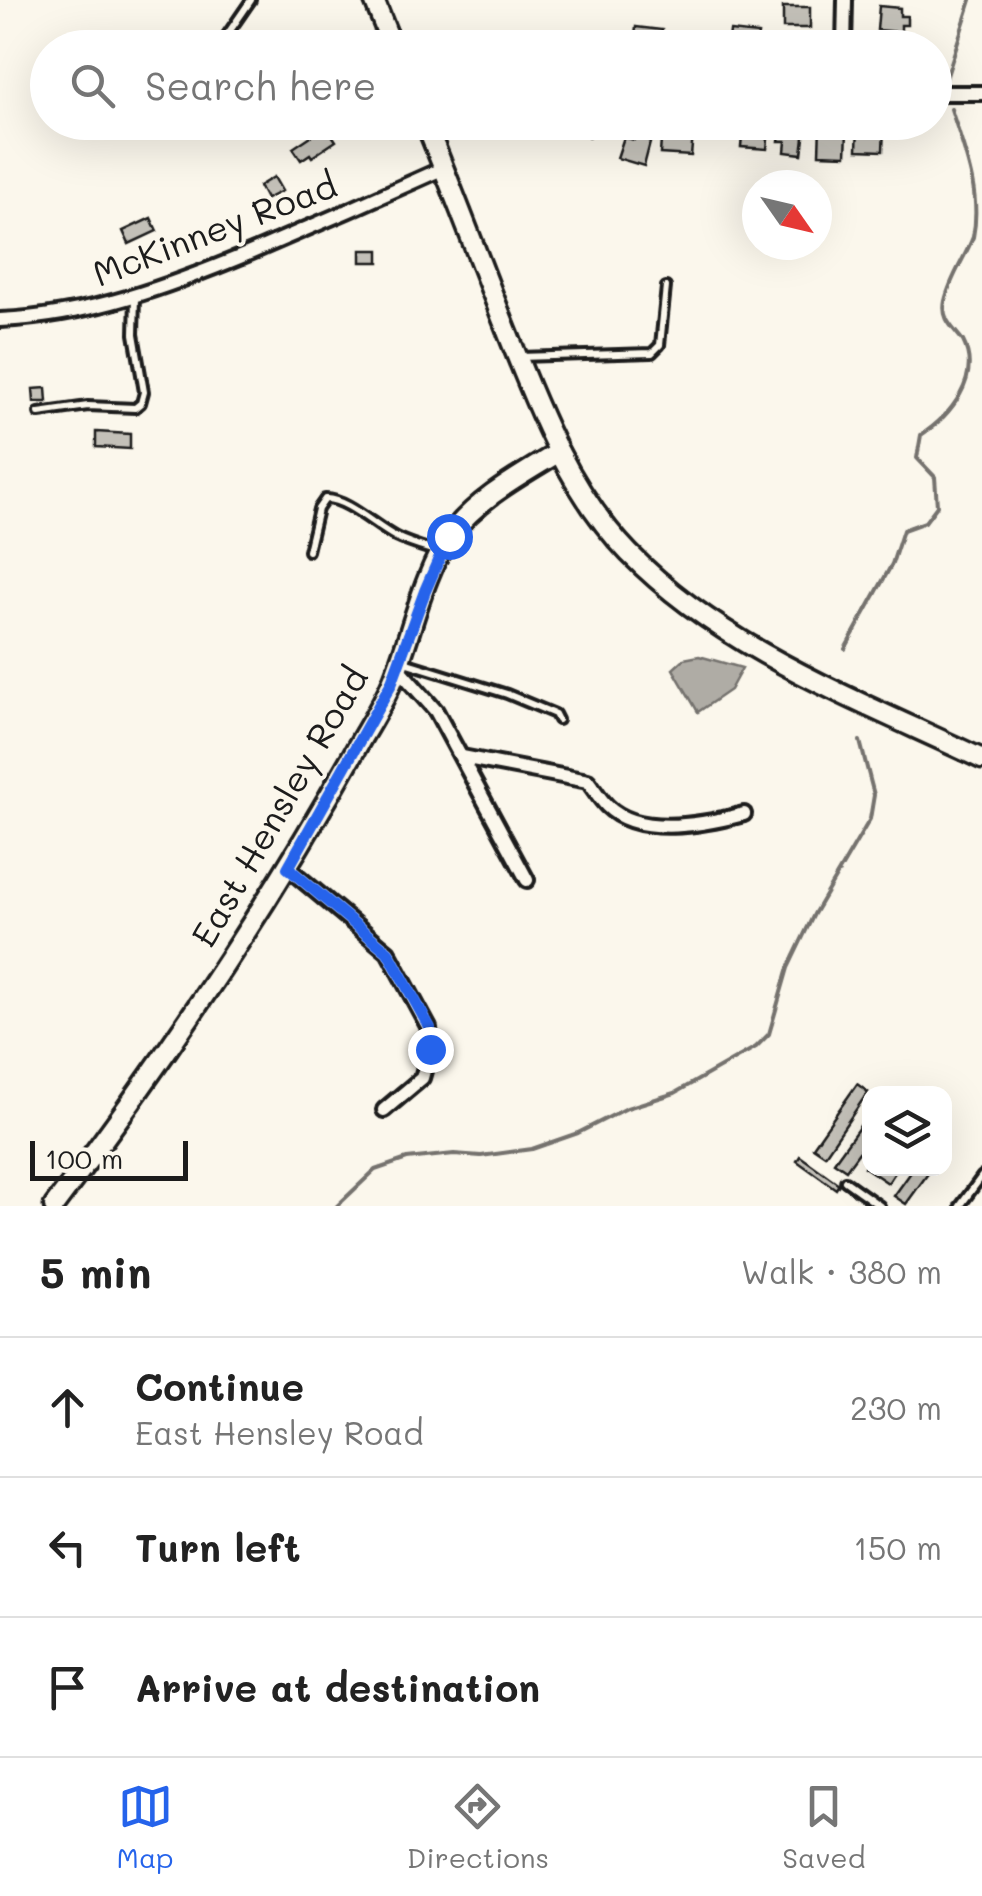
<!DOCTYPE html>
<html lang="en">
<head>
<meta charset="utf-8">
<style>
	body { margin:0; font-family:Mali,sans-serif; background:#f2f2f2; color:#222 }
	.controls { position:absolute; right:30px; bottom:30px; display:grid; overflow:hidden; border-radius:20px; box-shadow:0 10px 40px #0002 }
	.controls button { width:90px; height:90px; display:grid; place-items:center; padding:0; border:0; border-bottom:2px solid #e0e0e0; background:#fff; color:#222; font:50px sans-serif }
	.compass { position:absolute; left:742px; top:170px; width:90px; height:90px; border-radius:50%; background:#fff; box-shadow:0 10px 40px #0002; rotate:124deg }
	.scale { position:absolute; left:30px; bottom:25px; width:158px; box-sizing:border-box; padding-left:10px; border:5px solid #1c1c1c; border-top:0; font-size:28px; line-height:35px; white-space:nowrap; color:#1c1c1c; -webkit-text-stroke:8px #fbf7ec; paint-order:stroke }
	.stop { position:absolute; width:30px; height:30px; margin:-22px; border:8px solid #2563eb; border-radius:50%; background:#fff }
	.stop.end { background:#2563eb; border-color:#fff; box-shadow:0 2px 10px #0008 }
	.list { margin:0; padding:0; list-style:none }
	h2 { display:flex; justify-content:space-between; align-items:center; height:130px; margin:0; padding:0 40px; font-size:42px }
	h2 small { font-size:32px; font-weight:400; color:#767676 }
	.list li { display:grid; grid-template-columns:65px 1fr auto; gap:30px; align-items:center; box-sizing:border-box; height:140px; padding:0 40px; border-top:2px solid #e0e0e0 }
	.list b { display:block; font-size:38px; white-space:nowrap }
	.list p { margin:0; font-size:32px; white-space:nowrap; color:#767676 }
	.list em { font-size:32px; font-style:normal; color:#767676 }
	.icon { flex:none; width:55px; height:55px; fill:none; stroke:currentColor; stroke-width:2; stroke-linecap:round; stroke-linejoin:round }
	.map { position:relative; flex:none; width:982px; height:1206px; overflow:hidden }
	.search { position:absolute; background:#fff; box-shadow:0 10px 40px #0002; left:30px; right:30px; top:30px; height:110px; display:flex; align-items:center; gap:25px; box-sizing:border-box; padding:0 35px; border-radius:55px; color:#767676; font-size:38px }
	.sheet { height:550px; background:#fff }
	nav { display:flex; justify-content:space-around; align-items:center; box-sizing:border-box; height:140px; border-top:2px solid #e0e0e0; background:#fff; font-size:28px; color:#767676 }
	nav a { display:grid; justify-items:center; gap:5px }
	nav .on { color:#2563eb }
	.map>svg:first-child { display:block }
</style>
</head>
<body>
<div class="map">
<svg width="982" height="1206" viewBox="0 0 982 1206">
	<rect width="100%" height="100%" fill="#fbf7ec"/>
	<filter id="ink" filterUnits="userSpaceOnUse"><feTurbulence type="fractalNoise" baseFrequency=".01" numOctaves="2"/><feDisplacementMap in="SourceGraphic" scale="20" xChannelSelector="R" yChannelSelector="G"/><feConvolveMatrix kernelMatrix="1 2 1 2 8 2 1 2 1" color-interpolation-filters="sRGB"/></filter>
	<g filter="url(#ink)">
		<!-- water -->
		<polygon fill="#afaca5" stroke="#74726e" stroke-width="2.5" points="699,656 742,668 730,690 698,712 673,669 684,659"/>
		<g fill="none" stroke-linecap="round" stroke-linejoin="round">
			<!-- stream -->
			<g stroke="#74726e" stroke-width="4">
				<polyline points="945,82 971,0"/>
				<path d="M845,649L892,564L903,530L925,522L937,506L935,477L917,458L921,435C950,416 982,378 963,341C953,327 941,320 945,301C950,278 965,258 973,237C982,194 964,150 951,109"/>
				<polyline points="337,1206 375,1170 407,1159 454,1154 481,1156 532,1149 578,1133 627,1108 675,1093 756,1047 769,1034 788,968 814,914 870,819 874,795 860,741"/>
			</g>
		</g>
		<!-- building -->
		<g fill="#c3c0b8" stroke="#1c1c1c" stroke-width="2.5">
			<polygon points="879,6 900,8 900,16 907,16 907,25 901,25 901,32 877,30"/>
			<rect x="783" y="7" width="27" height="21"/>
			<polygon points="458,27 464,48 450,48 445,32"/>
			<polygon points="636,27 662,30 660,48 634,47"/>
			<polygon points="730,31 758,34 756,48 728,48"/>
			<polygon points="712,36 713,48 686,48 685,38"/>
			<polygon points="788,37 812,40 812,48 787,48"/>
			<polygon points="580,122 608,122 610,126 588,137"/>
			<polygon points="743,125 769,129 767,149 741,147"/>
			<polygon points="820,125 837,126 837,131 847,131 846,155 819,154"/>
			<polygon points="858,125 884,126 883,151 857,150"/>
			<polygon points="326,126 336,141 312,157 310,154 301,160 293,148"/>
			<polygon points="781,126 805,129 802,154 785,152 786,141 779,141"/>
			<polygon points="666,132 693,134 691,156 660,154 661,140 666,140"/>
			<polygon points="636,135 651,139 644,166 617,158 624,137 634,140"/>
			<polygon points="274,177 282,191 266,199 259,186"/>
			<polygon points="151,218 157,231 129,244 123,231"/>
			<rect x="361" y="250" width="18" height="12"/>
			<polygon points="46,388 47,402 34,402 33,389"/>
			<polygon points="96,432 130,434 130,449 96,447"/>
			<polygon points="857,1084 868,1092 825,1155 813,1147"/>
			<polygon points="870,1112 870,1137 846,1170 834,1162"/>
			<polygon points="800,1156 839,1184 836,1189 797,1161"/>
			<polygon points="870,1158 870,1168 898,1168 888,1183 864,1167"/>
			<polygon points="914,1168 932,1168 906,1204 894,1196"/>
		</g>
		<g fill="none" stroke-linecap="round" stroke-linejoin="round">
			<!-- service casing -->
			<g stroke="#1c1c1c" stroke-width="14">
				<g id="service">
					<polyline points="218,48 251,0"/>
					<polyline points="519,357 652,353 660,345 666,287"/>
					<polyline points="39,413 88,406 135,408 141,403 144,392 134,334 135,297"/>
					<path d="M308,551L318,509L325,499C346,498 376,527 396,537C408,543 422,547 435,551"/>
					<polyline points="401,661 507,694 555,714 558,720"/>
					<polyline points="845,1181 880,1206"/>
					<polyline points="960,1206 982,1176"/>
				</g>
			</g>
			<!-- minor casing -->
			<g stroke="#1c1c1c" stroke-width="20">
				<g id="minor">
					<polyline points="844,48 845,0"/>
					<polyline points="934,93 982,93"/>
					<path d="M0,320C90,316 170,286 252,252C316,225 380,197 444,168"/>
					<polyline points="397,667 436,711 527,880"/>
					<path d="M462,757L588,781C594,789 600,799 607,806C639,838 706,824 744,814"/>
					<polyline points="288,868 388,952 429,1028 430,1049 422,1078 384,1110"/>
				</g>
			</g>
			<!-- secondary casing -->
			<g stroke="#1c1c1c" stroke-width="25">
				<g id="secondary">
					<polyline points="374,0 393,48"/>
					<path d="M425,122C452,188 477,254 503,321C535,402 567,489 629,553C725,651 860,701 982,759"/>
					<path d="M54,1206C168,1056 272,901 363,736C373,719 384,701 392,682C411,637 422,574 451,534C478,498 522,475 559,452"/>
				</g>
			</g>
			<!-- service -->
			<use href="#service" stroke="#fbf7ec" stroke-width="6"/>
			<!-- minor -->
			<use href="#minor" stroke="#fbf7ec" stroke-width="12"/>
			<!-- secondary -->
			<use href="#secondary" stroke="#fbf7ec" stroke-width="18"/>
		</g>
	</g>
	<g fill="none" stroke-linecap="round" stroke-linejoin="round" filter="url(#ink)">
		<!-- route -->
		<polyline stroke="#2563eb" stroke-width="12" points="430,1049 430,1028 388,952 288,868 391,684 425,591 449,536"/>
	</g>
	<g text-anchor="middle" stroke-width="8" stroke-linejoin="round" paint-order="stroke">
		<!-- street labels -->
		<g font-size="35" fill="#1c1c1c" stroke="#fbf7ec">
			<text transform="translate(215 230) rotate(-21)" y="12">McKinney Road</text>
			<text transform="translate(280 807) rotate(-60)" y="12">East Hensley Road</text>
		</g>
	</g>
</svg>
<div class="controls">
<button><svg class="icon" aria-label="layers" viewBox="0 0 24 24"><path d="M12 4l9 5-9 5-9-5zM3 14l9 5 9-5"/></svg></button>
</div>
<svg class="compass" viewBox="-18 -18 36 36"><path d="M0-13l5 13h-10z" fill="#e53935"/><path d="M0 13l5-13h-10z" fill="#767676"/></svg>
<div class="scale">100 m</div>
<div class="stop" style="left:449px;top:536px"></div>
<div class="stop end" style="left:430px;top:1049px"></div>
<div class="search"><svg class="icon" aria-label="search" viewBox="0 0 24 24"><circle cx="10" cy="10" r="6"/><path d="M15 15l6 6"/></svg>Search here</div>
</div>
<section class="sheet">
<h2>5 min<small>Walk · 380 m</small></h2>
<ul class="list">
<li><svg class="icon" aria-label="ahead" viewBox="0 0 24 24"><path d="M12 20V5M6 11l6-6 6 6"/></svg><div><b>Continue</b><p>East Hensley Road</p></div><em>230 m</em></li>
<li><svg class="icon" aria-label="left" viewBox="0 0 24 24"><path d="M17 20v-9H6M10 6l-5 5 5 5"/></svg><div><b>Turn left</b></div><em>150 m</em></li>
<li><svg class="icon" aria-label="arrive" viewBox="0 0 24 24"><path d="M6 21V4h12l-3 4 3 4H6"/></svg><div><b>Arrive at destination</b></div></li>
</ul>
</section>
<nav>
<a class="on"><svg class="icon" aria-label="map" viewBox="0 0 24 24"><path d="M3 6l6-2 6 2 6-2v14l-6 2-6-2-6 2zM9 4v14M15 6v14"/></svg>Map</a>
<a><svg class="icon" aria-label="directions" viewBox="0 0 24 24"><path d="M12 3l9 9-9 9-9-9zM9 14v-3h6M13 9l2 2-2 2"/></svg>Directions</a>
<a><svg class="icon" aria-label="saved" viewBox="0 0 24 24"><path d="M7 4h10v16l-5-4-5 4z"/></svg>Saved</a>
</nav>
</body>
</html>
